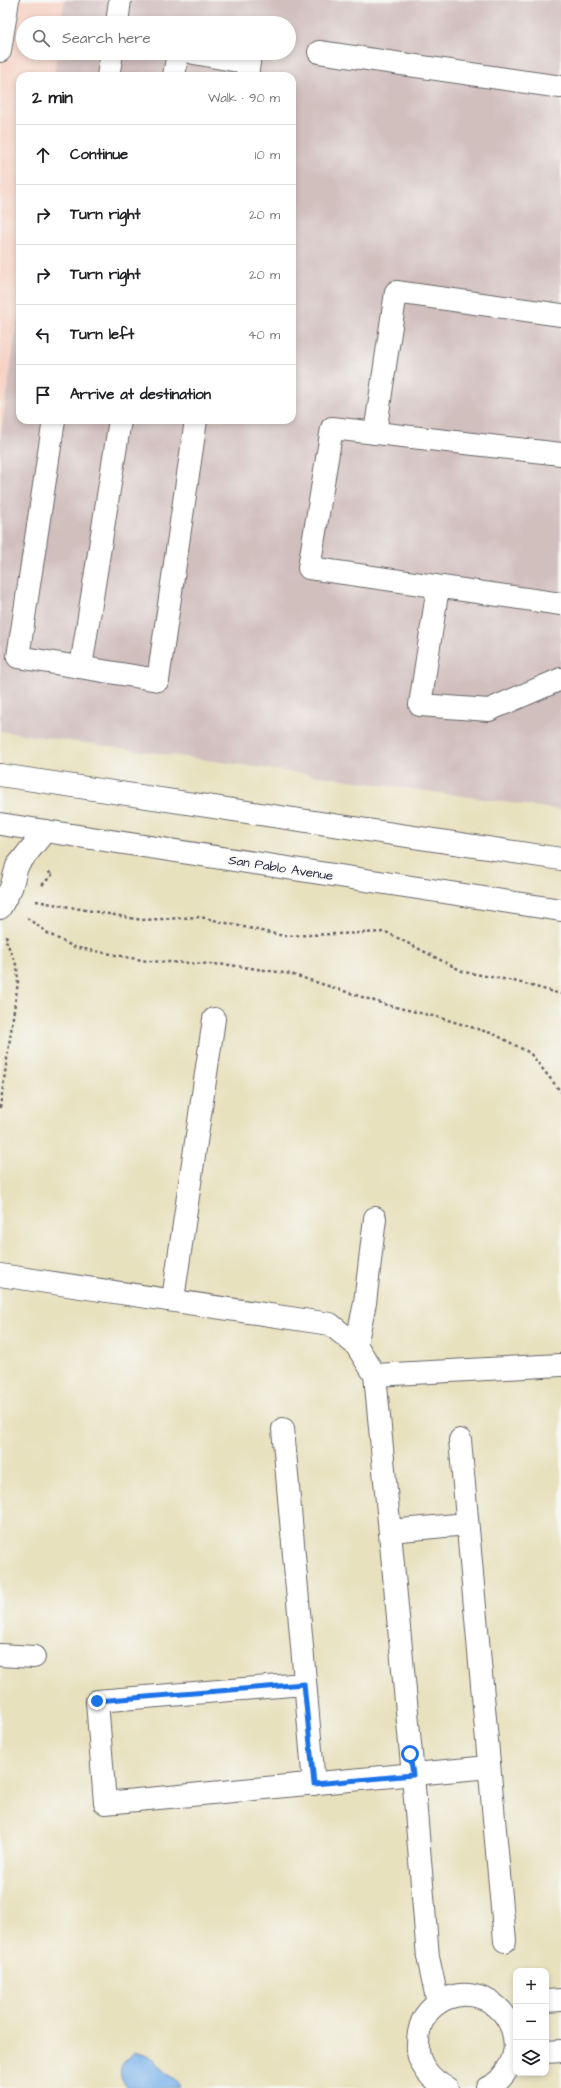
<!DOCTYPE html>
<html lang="en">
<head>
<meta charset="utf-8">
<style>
	body { margin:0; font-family:"Architects Daughter",sans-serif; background:#f6f6f6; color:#202124 }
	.controls { position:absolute; right:12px; bottom:12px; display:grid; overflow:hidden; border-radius:8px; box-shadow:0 2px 6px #0003 }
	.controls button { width:36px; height:36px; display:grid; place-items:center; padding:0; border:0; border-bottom:1px solid #e0e0e0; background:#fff; color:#202124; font:20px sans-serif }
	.stop { position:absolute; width:12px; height:12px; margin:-9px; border:3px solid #1a73e8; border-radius:50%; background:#fff }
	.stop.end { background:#1a73e8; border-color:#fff; box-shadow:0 1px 4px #0008 }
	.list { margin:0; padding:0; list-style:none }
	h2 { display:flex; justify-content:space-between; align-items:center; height:52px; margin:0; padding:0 16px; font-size:17px }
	h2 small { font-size:13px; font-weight:400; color:#757577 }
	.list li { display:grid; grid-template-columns:26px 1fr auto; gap:12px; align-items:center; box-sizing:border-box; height:60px; padding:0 16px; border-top:1px solid #e0e0e0 }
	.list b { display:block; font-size:15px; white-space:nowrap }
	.list em { font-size:13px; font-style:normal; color:#757577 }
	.icon { flex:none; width:22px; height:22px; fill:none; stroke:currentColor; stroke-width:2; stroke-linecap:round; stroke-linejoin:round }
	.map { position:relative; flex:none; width:561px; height:2088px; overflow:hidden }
	.search { position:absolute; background:#fff; box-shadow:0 2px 6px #0003; left:16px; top:16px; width:280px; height:44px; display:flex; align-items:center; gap:10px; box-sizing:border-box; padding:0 14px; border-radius:22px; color:#757577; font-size:15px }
	.panel { position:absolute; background:#fff; box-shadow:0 2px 6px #0003; left:16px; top:72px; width:280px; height:352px; border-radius:12px }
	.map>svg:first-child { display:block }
</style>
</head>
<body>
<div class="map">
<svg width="561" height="2088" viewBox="0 0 561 2088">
	<rect width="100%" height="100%" fill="#f6f6f2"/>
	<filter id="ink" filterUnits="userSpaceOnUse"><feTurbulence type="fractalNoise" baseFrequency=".025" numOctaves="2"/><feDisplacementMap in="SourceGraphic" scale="8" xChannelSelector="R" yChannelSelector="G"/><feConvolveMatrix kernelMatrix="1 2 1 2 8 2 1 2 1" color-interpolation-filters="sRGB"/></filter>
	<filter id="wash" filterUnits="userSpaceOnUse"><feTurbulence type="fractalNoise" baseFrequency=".012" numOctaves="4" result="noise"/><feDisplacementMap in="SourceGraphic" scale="16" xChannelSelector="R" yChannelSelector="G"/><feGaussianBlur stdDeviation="0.9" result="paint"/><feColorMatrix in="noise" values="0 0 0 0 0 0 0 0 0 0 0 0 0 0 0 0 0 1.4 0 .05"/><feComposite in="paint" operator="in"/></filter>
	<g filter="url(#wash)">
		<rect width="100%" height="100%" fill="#e8e1be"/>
		<!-- built -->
		<polygon fill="#f6d2c4" points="0,0 65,0 61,23 23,23 23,53 57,53 54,76 20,76 20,304 0,440"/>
		<!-- industrial -->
		<polygon fill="#d1bfbe" points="65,0 561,0 561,810 0,731 0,440 20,304 20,420 292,420 292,76 54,76 57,53 289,53 289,23 61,23"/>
		<!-- water -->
		<path fill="#7bb4ec" stroke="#4e6b94" d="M136,2052C157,2055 150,2060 163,2071C170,2078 176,2076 180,2088H128C114,2071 121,2062 136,2052Z"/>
	</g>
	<g filter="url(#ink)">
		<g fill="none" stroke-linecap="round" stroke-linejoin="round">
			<!-- minor casing -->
			<g stroke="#676569" stroke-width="24">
				<g id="minor">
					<polyline points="117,23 120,0"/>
					<polyline points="0,51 8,0"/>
					<polyline points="319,52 561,87"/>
					<polyline points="194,53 249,63 247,76"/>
					<polyline points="108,76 112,53"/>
					<polyline points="174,76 178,53"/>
					<polyline points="54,420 18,657 158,680 196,420"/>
					<polyline points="375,433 396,292 561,315"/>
					<polyline points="561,454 332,428 309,568 561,604"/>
					<polyline points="438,587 420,705 489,710 561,679"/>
					<polyline points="81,667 120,420"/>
					<polyline points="0,1275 330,1324 356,1345 375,1375 413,1775 428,1957 438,2003"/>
					<polyline points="173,1299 214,1019"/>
					<polyline points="356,1345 365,1303 375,1218"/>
					<polyline points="375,1375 561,1365"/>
					<polyline points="283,1429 314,1784"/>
					<polyline points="460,1440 505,1941"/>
					<polyline points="390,1531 467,1524"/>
					<polyline points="0,1655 34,1657"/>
					<polyline points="304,1684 97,1701 105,1803 489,1767"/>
					<polyline points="546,2001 561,2000"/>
					<polyline points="546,2052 561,2051"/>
					<path d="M447,2088C432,2081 416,2063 418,2045C418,2035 420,2024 425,2016C449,1982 499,1991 512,2029C516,2041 516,2053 510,2065C505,2074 498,2084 487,2088"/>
				</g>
			</g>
			<!-- major casing -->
			<g stroke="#676569" stroke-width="24">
				<g id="major">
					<polyline points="0,775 561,859"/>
					<polyline points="0,824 561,910"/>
					<polyline points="0,908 11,888 17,866 45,831"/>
				</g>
			</g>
			<!-- path -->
			<g stroke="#676569" stroke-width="2.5" stroke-dasharray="3 3" stroke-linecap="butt">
				<polyline points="42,885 53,874 48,872"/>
				<polyline points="36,901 142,920 200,917 284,936 386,932 464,972 514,981 561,994"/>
				<polyline points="27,918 49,934 74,947 147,961 230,965 291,974 387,1005 441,1018 494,1034 530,1053 561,1092"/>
				<polyline points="0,1108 18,982 17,967 5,938 9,935"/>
			</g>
			<!-- minor -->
			<use href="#minor" stroke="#fff" stroke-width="22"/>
			<!-- major -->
			<use href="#major" stroke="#fff" stroke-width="22"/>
		</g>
	</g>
	<g fill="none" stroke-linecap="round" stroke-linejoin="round" filter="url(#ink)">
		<!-- route -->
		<polyline stroke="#1a73e8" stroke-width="5" points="97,1701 304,1684 314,1784 413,1775 410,1754"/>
	</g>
	<g text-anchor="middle" stroke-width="3.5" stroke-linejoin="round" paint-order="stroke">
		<!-- street labels -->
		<g font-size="13" fill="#22223b" stroke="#f6f6f2">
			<text transform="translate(281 867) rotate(9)" y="5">San Pablo Avenue</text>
		</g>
	</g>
</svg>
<div class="controls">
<button>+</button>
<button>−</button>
<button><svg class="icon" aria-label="layers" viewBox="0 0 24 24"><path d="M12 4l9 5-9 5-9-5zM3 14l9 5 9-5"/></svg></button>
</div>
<div class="stop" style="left:410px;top:1754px"></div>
<div class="stop end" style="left:97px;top:1701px"></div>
<div class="search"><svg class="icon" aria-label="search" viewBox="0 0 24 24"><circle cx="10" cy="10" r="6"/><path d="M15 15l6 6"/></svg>Search here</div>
<section class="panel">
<h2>2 min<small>Walk · 90 m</small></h2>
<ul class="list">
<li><svg class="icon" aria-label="ahead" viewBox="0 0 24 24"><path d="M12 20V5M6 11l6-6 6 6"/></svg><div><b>Continue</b></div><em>10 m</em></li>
<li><svg class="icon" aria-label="right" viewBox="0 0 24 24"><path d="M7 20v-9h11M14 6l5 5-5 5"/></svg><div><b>Turn right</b></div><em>20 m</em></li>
<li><svg class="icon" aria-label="right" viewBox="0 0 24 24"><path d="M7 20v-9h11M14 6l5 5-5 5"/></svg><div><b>Turn right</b></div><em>20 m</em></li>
<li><svg class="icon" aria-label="left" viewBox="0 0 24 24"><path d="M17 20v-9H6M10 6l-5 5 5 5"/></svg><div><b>Turn left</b></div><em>40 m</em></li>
<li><svg class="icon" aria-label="arrive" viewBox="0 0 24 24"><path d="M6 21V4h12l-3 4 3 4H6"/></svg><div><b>Arrive at destination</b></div></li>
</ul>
</section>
</div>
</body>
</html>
